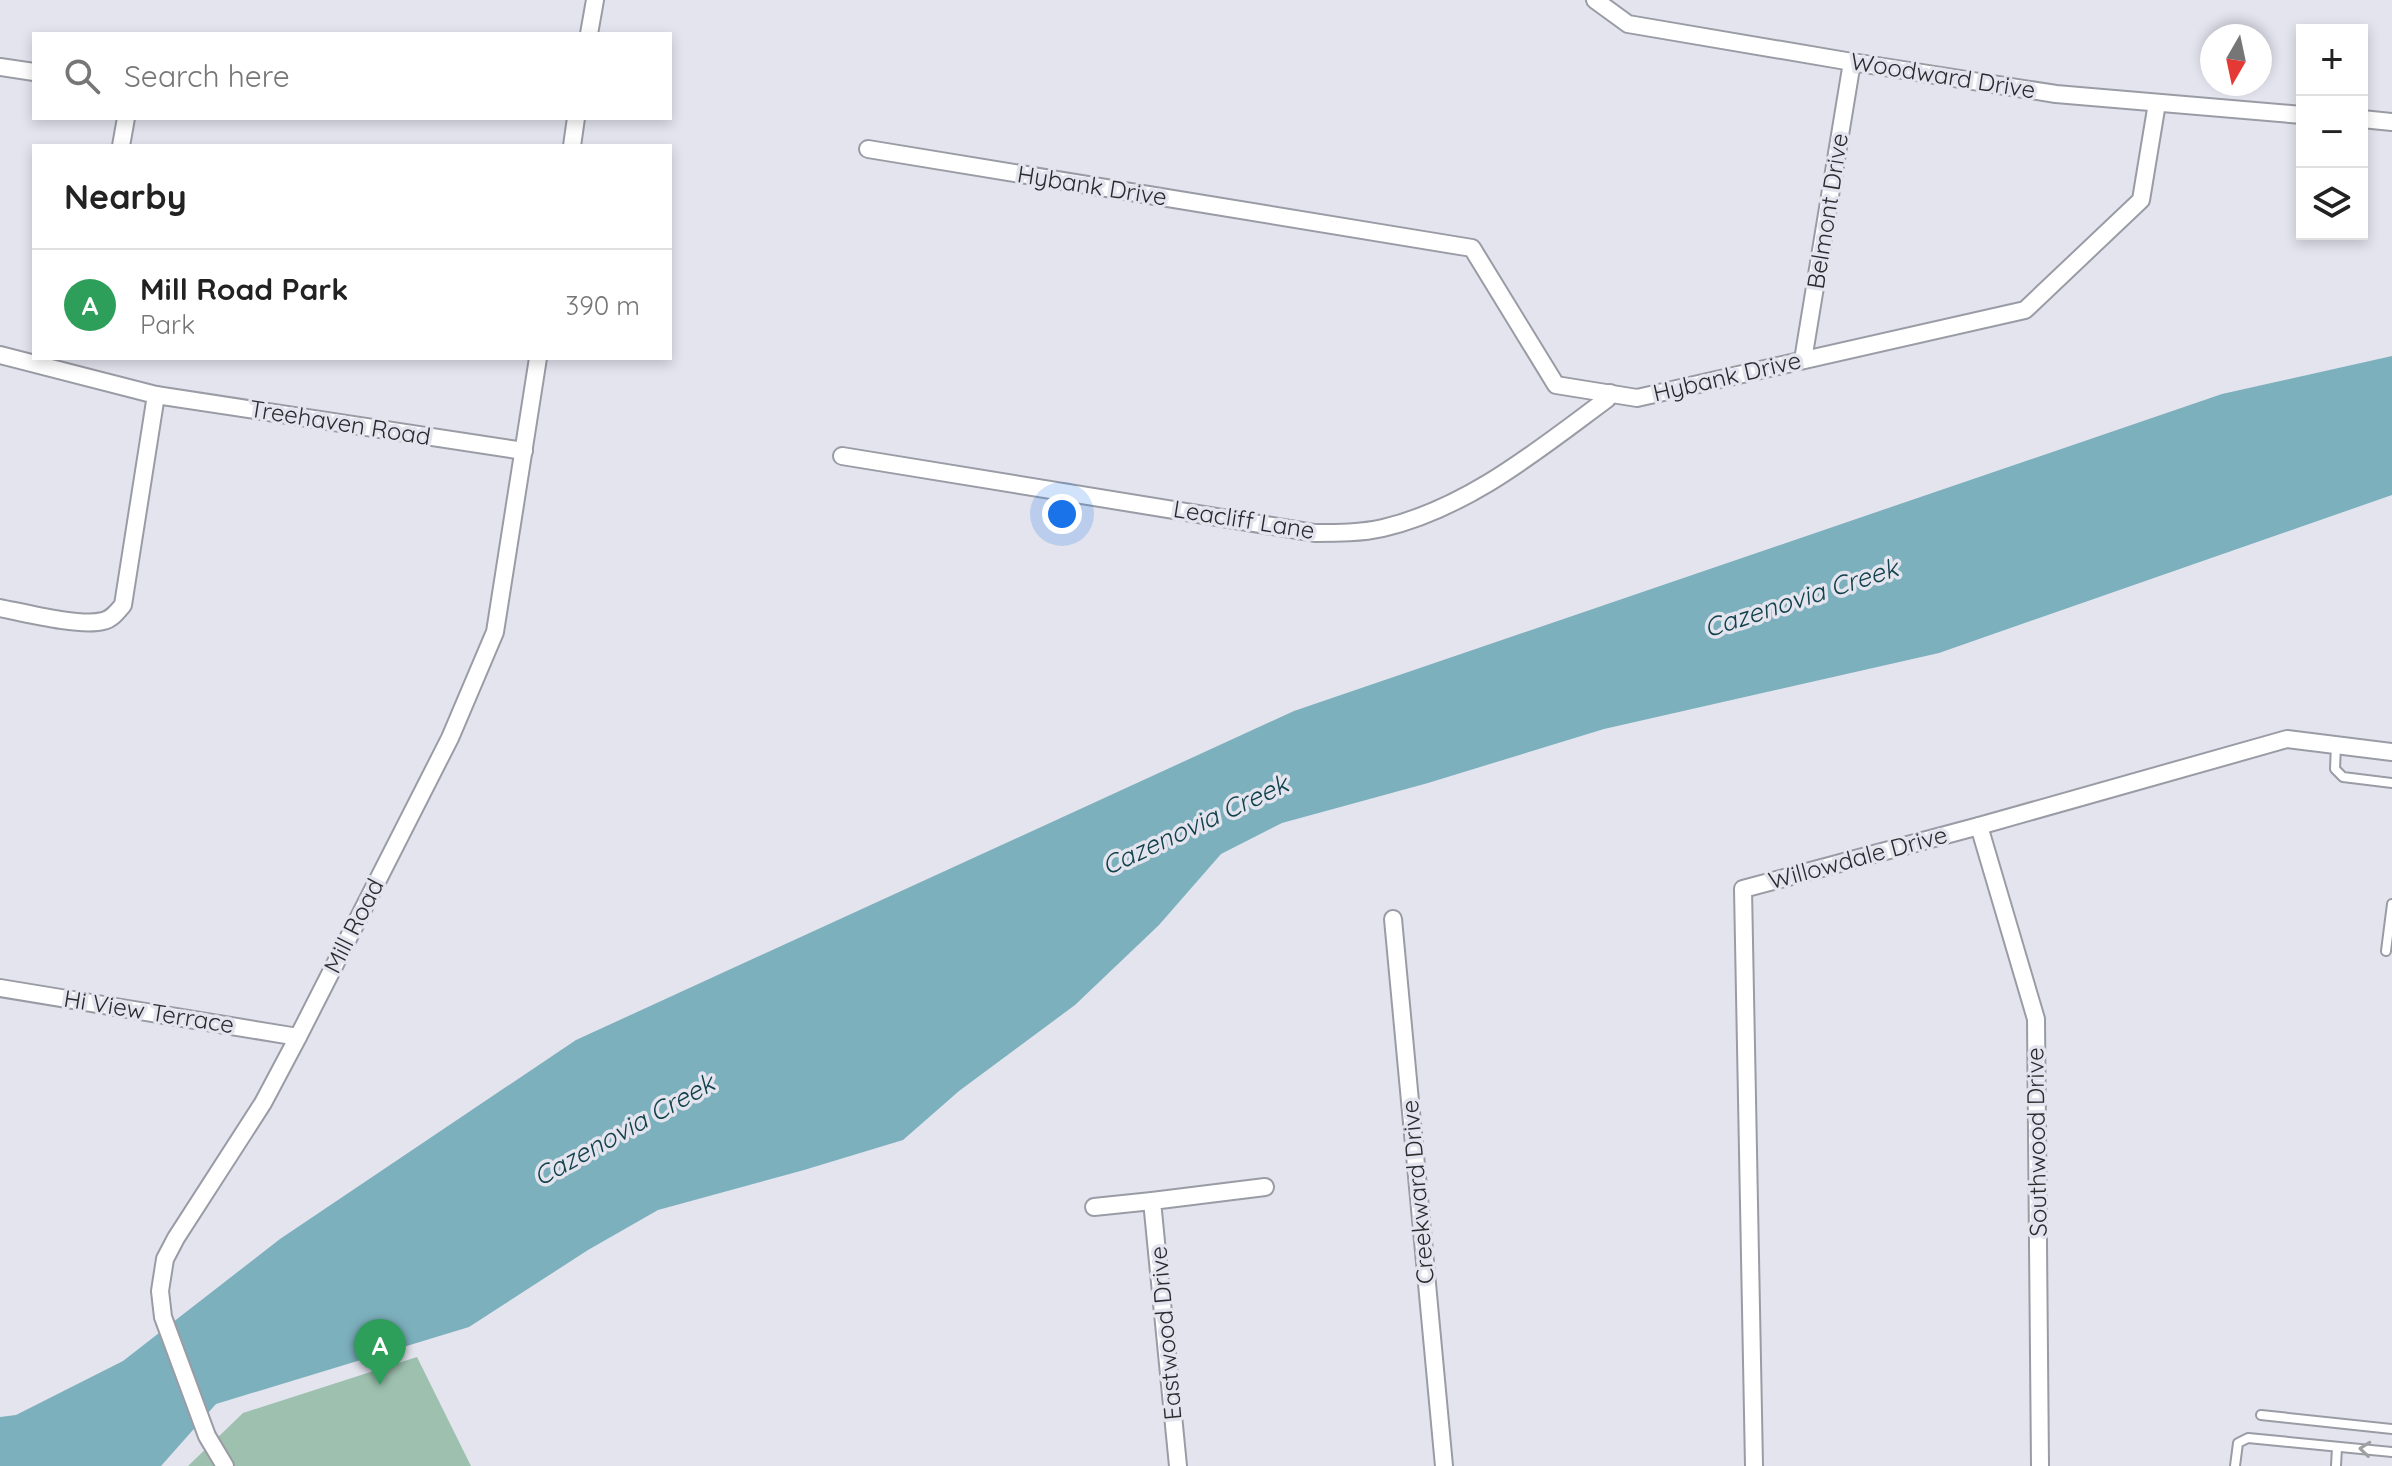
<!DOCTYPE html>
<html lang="en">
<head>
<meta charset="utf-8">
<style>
	body { margin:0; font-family:Quicksand,sans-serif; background:#f2f2f2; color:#222 }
	.controls { position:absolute; right:24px; top:24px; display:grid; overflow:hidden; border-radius:0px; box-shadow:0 4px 12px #0003 }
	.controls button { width:72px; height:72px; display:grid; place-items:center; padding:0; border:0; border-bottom:2px solid #e0e0e0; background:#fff; color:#222; font:40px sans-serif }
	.compass { position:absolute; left:2200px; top:24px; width:72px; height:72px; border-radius:50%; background:#fff; box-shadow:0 4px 12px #0003; rotate:189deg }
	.you { position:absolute; left:1062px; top:514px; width:28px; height:28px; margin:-20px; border:6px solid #fff; border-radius:50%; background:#1a73e8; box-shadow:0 0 0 12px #1a73e833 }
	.badge { display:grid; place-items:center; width:52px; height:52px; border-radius:50%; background:#0a85a9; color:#fff; font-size:26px; font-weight:700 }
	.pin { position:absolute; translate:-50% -66px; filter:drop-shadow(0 2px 4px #0008) }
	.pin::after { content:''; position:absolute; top:42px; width:28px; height:24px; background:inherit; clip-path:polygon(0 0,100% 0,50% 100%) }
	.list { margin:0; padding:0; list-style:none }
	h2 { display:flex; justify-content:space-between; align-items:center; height:104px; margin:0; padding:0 32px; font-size:34px }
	h2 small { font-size:26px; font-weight:400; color:#767676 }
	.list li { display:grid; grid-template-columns:52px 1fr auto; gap:24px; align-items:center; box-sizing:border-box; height:112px; padding:0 32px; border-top:2px solid #e0e0e0 }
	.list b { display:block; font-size:30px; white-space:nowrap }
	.list p { margin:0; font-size:26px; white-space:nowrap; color:#767676 }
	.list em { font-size:26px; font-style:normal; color:#767676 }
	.icon { flex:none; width:44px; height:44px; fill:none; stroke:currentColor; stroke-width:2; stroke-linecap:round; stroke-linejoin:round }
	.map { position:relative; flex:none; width:2392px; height:1466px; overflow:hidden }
	.search { position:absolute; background:#fff; box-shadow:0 4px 12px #0003; left:32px; top:32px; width:640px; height:88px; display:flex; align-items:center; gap:20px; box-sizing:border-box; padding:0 28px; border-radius:0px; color:#767676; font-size:30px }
	.panel { position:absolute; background:#fff; box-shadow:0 4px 12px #0003; left:32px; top:144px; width:640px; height:216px; border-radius:0px }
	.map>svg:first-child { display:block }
</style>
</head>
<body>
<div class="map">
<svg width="2392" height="1466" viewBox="0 0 2392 1466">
	<rect width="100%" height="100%" fill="#e3e4ee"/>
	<!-- green -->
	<polygon fill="#9ec1af" points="417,1357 471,1466 188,1466 243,1413"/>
	<!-- water -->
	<polygon fill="#7cb0bd" points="2392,356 2392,495 1939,653 1604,729 1428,783 1282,823 1221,854 1159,925 1075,1005 959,1091 903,1140 804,1170 658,1210 588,1250 469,1327 216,1404 161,1466 0,1466 0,1417 16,1415 123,1361 280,1239 576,1040 1294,711 2222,394"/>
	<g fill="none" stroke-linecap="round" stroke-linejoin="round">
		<!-- lane casing -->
		<g stroke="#9a9ca5" stroke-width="12">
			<g id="lane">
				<polyline points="2336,745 2335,769 2343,777 2392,783"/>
				<polyline points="2386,951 2392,904"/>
				<polyline points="2261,1415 2392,1429"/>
				<polyline points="2235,1466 2238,1443 2248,1438 2392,1452"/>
				<polyline points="2336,1466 2337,1447"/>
			</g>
		</g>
		<!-- street casing -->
		<g stroke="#9a9ca5" stroke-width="20">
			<g id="street">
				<polyline points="1595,0 1628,24 1852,62 2056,94 2302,115"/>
				<polyline points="589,34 595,0"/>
				<polyline points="0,67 34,72"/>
				<polyline points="2362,119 2392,122"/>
				<polyline points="121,146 126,118"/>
				<polyline points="572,146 576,118"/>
				<polyline points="868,149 1472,248 1556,385 1637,398 2025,310 2141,200 2157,103"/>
				<polyline points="0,355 156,395 524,451"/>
				<polyline points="1803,360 1852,62"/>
				<path d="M842,456L1315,533C1338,533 1361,533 1383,528C1468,508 1538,450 1607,399L1610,393"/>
				<path d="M0,608C25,613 81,627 103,621C112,619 117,612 123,605L156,395"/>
				<polyline points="1979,826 2036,1019 2040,1466"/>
				<polyline points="1393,919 1444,1466"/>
				<polyline points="0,988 298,1037"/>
				<polyline points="1094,1207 1152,1201"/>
				<polyline points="225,1466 207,1436 163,1317 160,1291 165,1259 176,1238 263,1103 298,1037 450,738 495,632 538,358"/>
				<polyline points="1178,1466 1152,1201 1265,1187"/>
				<polyline points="1754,1466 1743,889 1979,826 2287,739 2392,752"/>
			</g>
		</g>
		<!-- lane -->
		<use href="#lane" stroke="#fff" stroke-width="8"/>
		<!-- street -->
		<use href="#street" stroke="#fff" stroke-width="16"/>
	</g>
	<!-- one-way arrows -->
	<defs><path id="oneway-chevron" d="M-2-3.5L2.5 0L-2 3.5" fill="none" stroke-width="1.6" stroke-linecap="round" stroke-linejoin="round" transform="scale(2)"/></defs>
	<use stroke="#9fa0a1" href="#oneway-chevron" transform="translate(2365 1449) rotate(-174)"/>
	<g text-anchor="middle" stroke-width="7" stroke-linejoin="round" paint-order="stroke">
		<!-- street labels -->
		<g font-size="24" fill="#2a2b2e" stroke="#e3e4ee">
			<text transform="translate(1943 76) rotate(9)" y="8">Woodward Drive</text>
			<text transform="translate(1092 186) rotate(9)" y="8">Hybank Drive</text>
			<text transform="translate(1828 211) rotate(-81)" y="8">Belmont Drive</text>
			<text transform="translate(1727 377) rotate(-13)" y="8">Hybank Drive</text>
			<text transform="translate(340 423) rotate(9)" y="8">Treehaven Road</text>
			<text transform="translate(1244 520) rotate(9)" y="8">Leacliff Lane</text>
			<text transform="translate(1858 858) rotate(-15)" y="8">Willowdale Drive</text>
			<text transform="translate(354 926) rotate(-63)" y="8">Mill Road</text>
			<text transform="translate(149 1012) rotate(9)" y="8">Hi View Terrace</text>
			<text transform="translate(2037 1142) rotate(-91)" y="8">Southwood Drive</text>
			<text transform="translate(1418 1192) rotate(-95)" y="8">Creekward Drive</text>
			<text transform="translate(1166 1333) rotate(-95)" y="8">Eastwood Drive</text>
		</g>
		<!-- water labels -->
		<g font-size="26" font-style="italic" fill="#11414b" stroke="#e3e4ee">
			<text transform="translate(1801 598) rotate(-18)" y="9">Cazenovia Creek</text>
			<text transform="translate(1195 825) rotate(-25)" y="9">Cazenovia Creek</text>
			<text transform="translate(624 1130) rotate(-29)" y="9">Cazenovia Creek</text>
		</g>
	</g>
</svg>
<div class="controls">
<button>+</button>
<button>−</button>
<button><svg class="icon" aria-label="layers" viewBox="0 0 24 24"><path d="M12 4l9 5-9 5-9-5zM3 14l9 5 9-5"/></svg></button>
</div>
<svg class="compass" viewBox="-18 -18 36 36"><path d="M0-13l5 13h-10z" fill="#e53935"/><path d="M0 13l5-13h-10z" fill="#767676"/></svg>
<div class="you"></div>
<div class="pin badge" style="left:380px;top:1385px;background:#2e9e5b">A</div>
<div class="search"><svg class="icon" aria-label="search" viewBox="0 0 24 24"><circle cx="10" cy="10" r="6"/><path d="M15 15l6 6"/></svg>Search here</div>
<section class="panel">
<h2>Nearby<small></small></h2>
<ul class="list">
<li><span class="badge" style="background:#2e9e5b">A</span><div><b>Mill Road Park</b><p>Park</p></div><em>390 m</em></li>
</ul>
</section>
</div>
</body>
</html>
